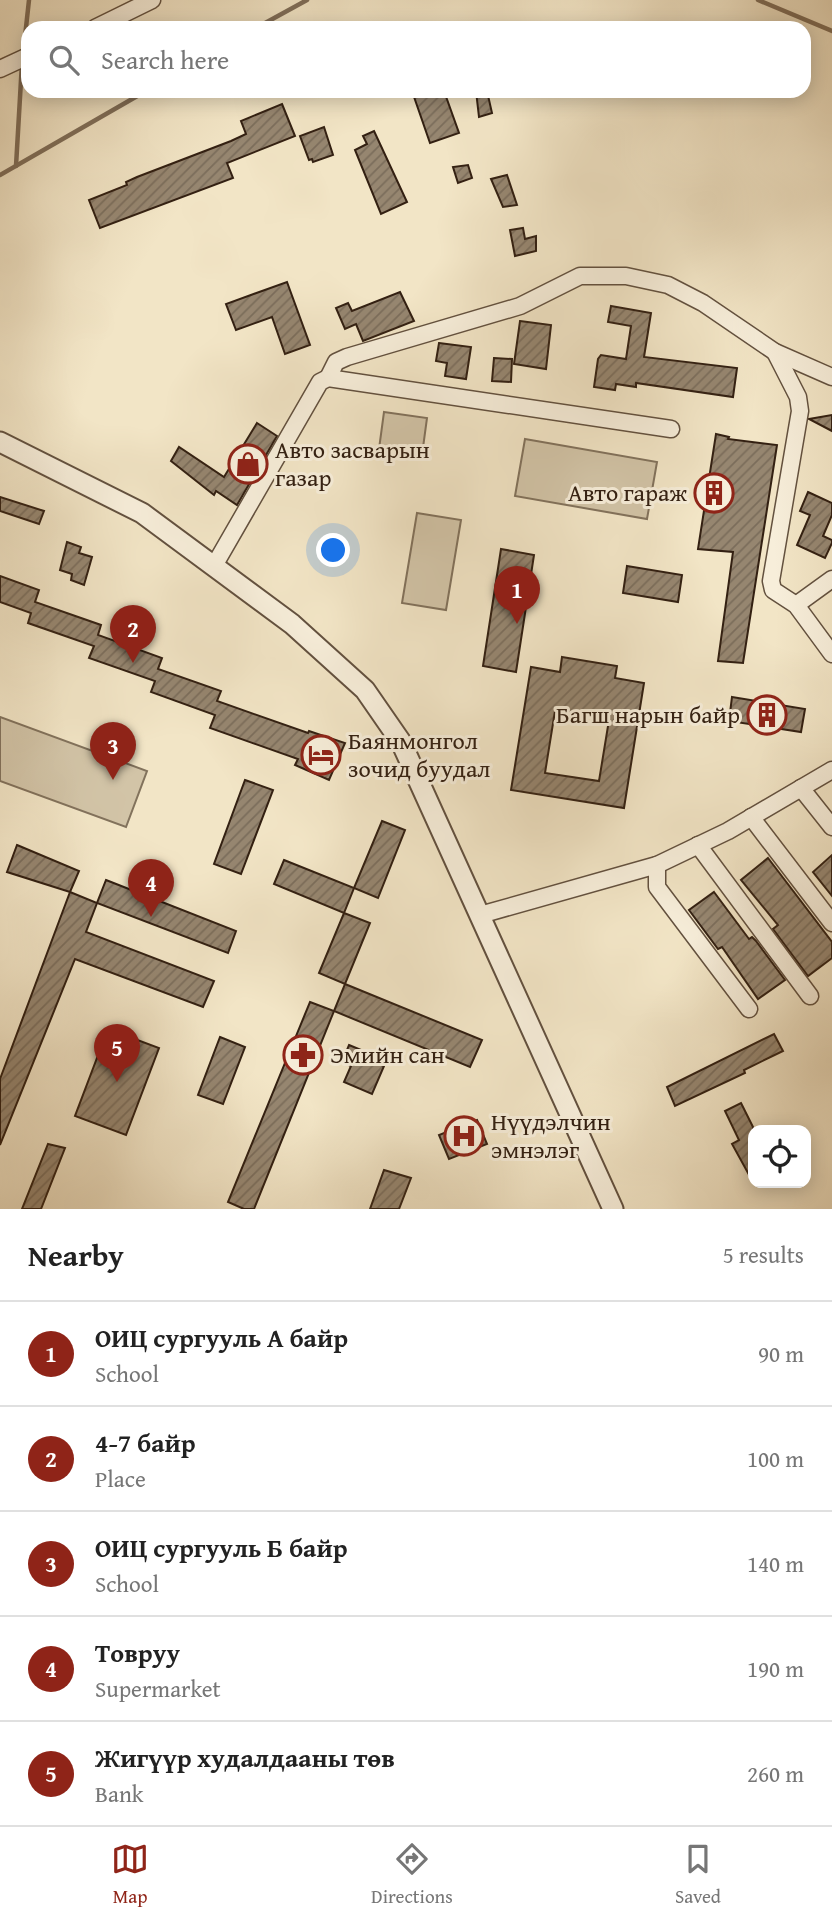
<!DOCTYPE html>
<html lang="en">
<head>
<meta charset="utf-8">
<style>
	body { margin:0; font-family:"Gentium Book Plus",serif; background:#f2f2f2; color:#222 }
	.controls { position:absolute; right:21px; bottom:21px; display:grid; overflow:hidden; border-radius:14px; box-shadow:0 4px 18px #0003 }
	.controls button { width:63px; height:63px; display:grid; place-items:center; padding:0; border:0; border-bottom:2px solid #e0e0e0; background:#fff; color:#222; font:35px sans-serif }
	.you { position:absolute; left:334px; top:551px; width:24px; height:24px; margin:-18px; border:5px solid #fff; border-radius:50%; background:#1a73e8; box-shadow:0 0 0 10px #1a73e833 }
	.badge { display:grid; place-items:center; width:46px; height:46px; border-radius:50%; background:#8f2418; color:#fff; font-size:23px; font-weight:700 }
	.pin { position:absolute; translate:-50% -58px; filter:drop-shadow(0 2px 4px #0008) }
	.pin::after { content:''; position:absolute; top:37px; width:24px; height:21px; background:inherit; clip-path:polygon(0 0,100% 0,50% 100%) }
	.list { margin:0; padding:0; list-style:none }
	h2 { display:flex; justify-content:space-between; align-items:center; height:91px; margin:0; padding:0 28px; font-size:30px }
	h2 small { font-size:23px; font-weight:400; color:#767676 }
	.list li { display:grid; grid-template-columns:46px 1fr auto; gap:21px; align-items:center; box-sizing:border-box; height:105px; padding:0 28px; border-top:2px solid #e0e0e0 }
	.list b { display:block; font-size:26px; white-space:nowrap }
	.list p { margin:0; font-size:23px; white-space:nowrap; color:#767676 }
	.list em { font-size:23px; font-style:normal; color:#767676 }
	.icon { flex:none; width:38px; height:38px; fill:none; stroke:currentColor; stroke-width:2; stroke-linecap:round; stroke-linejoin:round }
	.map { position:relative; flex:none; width:832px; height:1209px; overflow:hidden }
	.search { position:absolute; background:#fff; box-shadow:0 4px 18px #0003; left:21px; right:21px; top:21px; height:77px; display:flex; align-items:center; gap:18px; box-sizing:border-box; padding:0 24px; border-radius:21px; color:#767676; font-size:26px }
	.sheet { height:616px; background:#fff }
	nav { display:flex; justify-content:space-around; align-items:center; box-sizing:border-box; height:98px; border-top:2px solid #e0e0e0; background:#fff; font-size:19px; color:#767676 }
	nav a { display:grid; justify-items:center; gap:4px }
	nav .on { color:#8f2418 }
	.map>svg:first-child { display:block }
</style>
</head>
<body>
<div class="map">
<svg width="832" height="1209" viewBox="0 0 832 1209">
	<defs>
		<pattern id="building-hatch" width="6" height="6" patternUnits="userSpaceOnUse" patternTransform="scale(1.75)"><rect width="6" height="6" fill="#968670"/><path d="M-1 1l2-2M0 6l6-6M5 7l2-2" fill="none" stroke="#7b6d5b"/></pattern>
	</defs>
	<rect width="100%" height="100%" fill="#f2e5c6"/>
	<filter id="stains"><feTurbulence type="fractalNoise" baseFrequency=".00286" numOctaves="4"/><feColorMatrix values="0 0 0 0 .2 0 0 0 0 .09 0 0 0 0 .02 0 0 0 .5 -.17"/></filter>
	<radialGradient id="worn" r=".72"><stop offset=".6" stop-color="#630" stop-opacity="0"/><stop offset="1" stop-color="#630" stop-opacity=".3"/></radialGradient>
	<!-- pitch -->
	<g fill="#d2c4a7" stroke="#82725c" stroke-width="2">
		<polygon points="384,412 427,418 422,455 379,449"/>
		<polygon points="525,439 657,462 647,519 515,496"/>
		<polygon points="417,513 461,520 446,610 402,603"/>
		<polygon points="0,717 147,771 126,827 0,781"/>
	</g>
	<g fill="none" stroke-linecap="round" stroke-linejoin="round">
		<!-- stream -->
		<g stroke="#7f6e59" stroke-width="4.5">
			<polyline points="758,0 832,31"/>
			<polyline points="256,28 307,0"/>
			<polyline points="23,55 29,0"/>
			<polyline points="16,166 22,63"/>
			<polyline points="0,175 146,91"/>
		</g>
	</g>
	<!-- building -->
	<g fill="url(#building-hatch)" stroke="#332012" stroke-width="2" fill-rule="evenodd">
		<polygon points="412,91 444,91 459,133 430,143"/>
		<polygon points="476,91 487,91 492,113 479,117"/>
		<polygon points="282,104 295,136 227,163 233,178 100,228 89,200 127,185 126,182 137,177 231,141 246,134 241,121"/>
		<polygon points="324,127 333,155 313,162 312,159 309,160 300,136"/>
		<polygon points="374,131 407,202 381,214 355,150 367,144 363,136"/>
		<polygon points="468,165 472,178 458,183 453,167"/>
		<polygon points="507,175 517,205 503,207 491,179"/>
		<polygon points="523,228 525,239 536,236 536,251 515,256 510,230"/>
		<polygon points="287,282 310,345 285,354 272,317 236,330 226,304"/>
		<polygon points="400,292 414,321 363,341 356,324 345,329 336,308 348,303 352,311"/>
		<polygon points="611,306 651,313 644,357 737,368 733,397 636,383 636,387 616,384 615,390 594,387 598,359 601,355 626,359 631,326 608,322"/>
		<polygon points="520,321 551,325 546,369 514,364"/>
		<polygon points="439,343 471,347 466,379 445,376 447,363 436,361"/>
		<polygon points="494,358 512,359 511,382 492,381"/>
		<polygon points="832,415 832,431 809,419"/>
		<polygon points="257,423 277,436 237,505 216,491 214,495 171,461 179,447 224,477"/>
		<polygon points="716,434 729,437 728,439 777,445 743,663 718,661 733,552 698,549"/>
		<polygon points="808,492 832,503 832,515 823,536 832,540 832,543 825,558 797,545 810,515 800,511"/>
		<polygon points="0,497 44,511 39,524 0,511"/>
		<polygon points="67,542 81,547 79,553 92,557 84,585 71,580 72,574 60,570"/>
		<polygon points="501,549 534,555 516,672 483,666"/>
		<polygon points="627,566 682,575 678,602 623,593"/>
		<polygon points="0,576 39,590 35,602 101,625 98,635 162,658 158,669 221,691 217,701 308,733 309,731 345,743 329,780 295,765 298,759 210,728 215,715 151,692 155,681 89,658 94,646 28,623 31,613 0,602"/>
		<path d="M562,657L617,666L615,678L644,683L624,808L511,790L531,667L560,672ZM555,711L609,720L599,781L545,773Z"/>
		<polygon points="732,697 805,709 801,732 729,721"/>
		<polygon points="245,780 273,790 241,874 214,864"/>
		<polygon points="382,821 405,830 378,898 354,888"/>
		<polygon points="17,845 79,871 70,892 7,872"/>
		<polygon points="832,855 832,896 813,872"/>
		<polygon points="768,858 832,942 832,958 808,976 773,929 778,925 741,880"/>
		<polygon points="284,860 354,888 344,913 274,884"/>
		<polygon points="106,880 236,931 228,953 97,903"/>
		<polygon points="70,892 97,903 86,932 214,981 203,1007 75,959 0,1145 0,1079"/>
		<polygon points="714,892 749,939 752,937 756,941 785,980 758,999 722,947 718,949 689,910"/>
		<polygon points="344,913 370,923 345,984 319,973"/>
		<polygon points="345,984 482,1040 470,1067 334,1011"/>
		<polygon points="310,1002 334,1011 254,1209 244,1209 228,1202"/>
		<polygon points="108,1029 159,1048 126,1135 75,1116"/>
		<polygon points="774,1034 783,1051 744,1070 745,1073 675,1106 667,1087"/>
		<polygon points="220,1037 245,1047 223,1104 198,1095"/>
		<polygon points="349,1045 366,1052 363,1058 384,1066 372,1094 344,1082 351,1066 342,1062"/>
		<polygon points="741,1103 753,1127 753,1182 732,1144 739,1140 725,1111"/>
		<polygon points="477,1120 487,1144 449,1159 439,1135"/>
		<polygon points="48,1144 65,1148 41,1209 22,1209"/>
		<polygon points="384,1170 411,1178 399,1209 370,1209"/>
	</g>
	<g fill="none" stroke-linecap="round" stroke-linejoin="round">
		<!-- minor casing -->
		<g stroke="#63513f" stroke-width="19">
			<g id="minor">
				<polyline points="95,28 152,0"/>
				<polyline points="0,69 28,56"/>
				<polyline points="775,352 798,397 800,411 771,581 773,590 796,605 832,654"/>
				<polyline points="328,378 336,362 347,357 520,306 580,276 626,276 668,285 703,303 775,352 832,377"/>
				<polyline points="214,566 320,382 328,378 671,429"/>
				<polyline points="796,605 832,579"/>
				<polyline points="801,788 832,827"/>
				<polyline points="751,817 832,923"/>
				<polyline points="698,845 810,996"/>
				<polyline points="657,865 657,887 749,1009"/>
				<polyline points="480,915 657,865 728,831 832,770"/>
			</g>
		</g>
		<!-- tertiary casing -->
		<g stroke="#63513f" stroke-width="23">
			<polyline id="tertiary" points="0,442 142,513 292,624 365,690 401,742 613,1209"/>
		</g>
		<!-- minor -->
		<use href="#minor" stroke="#f7eeda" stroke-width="16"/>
		<!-- tertiary -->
		<use href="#tertiary" stroke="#f7eeda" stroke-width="19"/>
	</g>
	<!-- icons -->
	<defs>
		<g id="shop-ring" transform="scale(2.0125)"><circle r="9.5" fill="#f7eeda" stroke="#8f2418" stroke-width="1.5"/><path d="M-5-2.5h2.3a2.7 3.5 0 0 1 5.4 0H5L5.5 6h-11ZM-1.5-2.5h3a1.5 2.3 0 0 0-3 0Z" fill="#8f2418"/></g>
		<g id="building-ring" transform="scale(2.0125)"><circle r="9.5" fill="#f7eeda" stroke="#8f2418" stroke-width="1.5"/><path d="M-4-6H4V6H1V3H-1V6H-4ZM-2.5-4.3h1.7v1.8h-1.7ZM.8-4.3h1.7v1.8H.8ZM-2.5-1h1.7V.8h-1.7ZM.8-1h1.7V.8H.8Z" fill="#8f2418"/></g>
		<g id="hotel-ring" transform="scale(2.0125)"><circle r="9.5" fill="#f7eeda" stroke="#8f2418" stroke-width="1.5"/><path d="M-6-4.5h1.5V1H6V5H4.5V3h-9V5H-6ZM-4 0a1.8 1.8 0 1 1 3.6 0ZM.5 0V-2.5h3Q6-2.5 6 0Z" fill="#8f2418"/></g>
		<g id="pharmacy-ring" transform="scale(2.0125)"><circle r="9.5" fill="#f7eeda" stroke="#8f2418" stroke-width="1.5"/><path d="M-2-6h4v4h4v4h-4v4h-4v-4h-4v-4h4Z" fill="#8f2418"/></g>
		<g id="hospital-ring" transform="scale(2.0125)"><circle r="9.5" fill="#f7eeda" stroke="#8f2418" stroke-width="1.5"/><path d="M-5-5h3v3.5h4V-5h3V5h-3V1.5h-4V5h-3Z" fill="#8f2418"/></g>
	</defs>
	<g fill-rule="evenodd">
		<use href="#shop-ring" x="248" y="464"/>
		<use href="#building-ring" x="714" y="493"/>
		<use href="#building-ring" x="767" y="715"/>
		<use href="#hotel-ring" x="321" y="755"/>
		<use href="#pharmacy-ring" x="303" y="1055"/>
		<use href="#hospital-ring" x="464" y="1136"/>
	</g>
	<g text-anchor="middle" stroke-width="6" stroke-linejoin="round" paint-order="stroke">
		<!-- poi labels -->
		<g font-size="24" fill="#332012" stroke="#f7eeda" text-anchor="start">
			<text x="275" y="458">Авто засварын<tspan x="275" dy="28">газар</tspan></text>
			<text x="687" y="501" text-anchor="end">Авто гараж</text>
			<text x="740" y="723" text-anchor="end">Багш нарын байр</text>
			<text x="348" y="749">Баянмонгол<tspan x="348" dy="28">зочид буудал</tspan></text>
			<text x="330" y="1063">Эмийн сан</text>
			<text x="491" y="1130">Нүүдэлчин<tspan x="491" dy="28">эмнэлэг</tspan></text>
		</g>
	</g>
	<rect width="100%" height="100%" filter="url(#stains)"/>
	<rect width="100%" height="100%" fill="url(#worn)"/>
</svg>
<div class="controls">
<button><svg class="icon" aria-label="locate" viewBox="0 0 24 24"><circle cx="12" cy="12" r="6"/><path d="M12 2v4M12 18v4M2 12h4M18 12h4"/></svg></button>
</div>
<div class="you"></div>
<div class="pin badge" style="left:517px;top:624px">1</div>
<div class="pin badge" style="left:133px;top:663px">2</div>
<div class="pin badge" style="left:113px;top:780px">3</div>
<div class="pin badge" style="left:151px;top:917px">4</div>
<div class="pin badge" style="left:117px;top:1082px">5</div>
<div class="search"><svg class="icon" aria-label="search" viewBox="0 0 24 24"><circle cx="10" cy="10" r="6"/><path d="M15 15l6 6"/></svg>Search here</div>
</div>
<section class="sheet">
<h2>Nearby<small>5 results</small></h2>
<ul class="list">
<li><span class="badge">1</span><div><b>ОИЦ сургууль А байр</b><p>School</p></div><em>90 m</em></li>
<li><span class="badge">2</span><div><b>4-7 байр</b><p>Place</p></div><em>100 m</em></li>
<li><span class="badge">3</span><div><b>ОИЦ сургууль Б байр</b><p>School</p></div><em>140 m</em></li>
<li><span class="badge">4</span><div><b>Товруу</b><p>Supermarket</p></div><em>190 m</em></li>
<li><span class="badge">5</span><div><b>Жигүүр худалдааны төв</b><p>Bank</p></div><em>260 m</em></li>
</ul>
</section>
<nav>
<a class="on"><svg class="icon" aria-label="map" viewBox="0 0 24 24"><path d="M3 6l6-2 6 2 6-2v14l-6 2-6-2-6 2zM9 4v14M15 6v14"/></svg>Map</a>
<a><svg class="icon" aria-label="directions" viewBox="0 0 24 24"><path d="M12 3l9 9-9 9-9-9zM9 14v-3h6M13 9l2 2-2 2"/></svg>Directions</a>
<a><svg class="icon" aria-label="saved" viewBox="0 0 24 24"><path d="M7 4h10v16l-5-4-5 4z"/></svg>Saved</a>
</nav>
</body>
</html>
